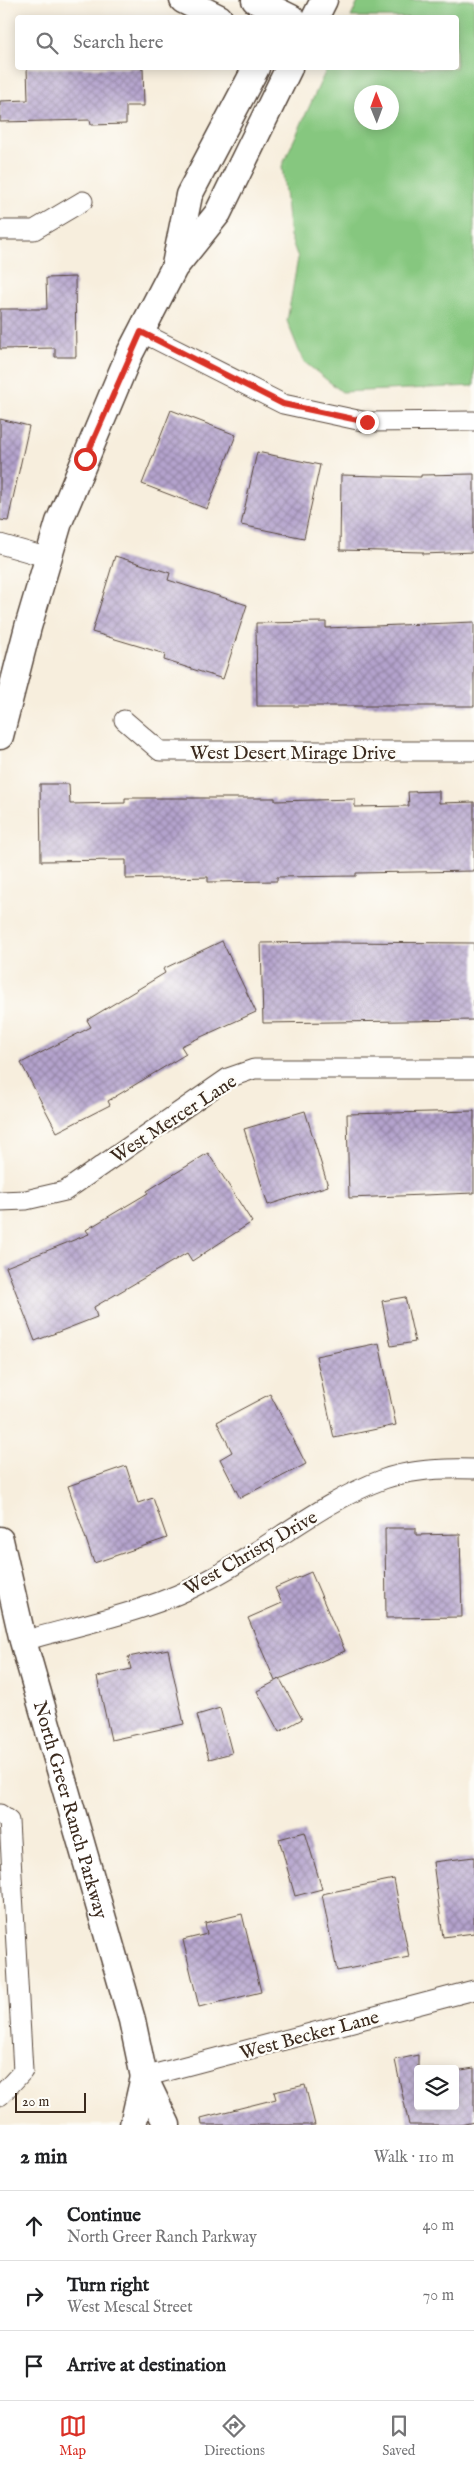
<!DOCTYPE html>
<html lang="en">
<head>
<meta charset="utf-8">
<style>
	body { margin:0; font-family:"IM FELL English",serif; background:#f2f2f2; color:#202124 }
	.controls { position:absolute; right:15px; bottom:15px; display:grid; overflow:hidden; border-radius:5px; box-shadow:0 2px 12px #0003 }
	.controls button { width:45px; height:45px; display:grid; place-items:center; padding:0; border:0; border-bottom:1px solid #e0e0e0; background:#fff; color:#202124; font:25px sans-serif }
	.compass { position:absolute; left:354px; top:85px; width:45px; height:45px; border-radius:50%; background:#fff; box-shadow:0 2px 12px #0003; rotate:359deg }
	.scale { position:absolute; left:15px; bottom:12px; width:71px; box-sizing:border-box; padding-left:5px; border:2px solid #3b2a1e; border-top:0; font-size:14px; line-height:18px; white-space:nowrap; color:#3b2a1e; -webkit-text-stroke:4px #fdfcf7; paint-order:stroke }
	.stop { position:absolute; width:15px; height:15px; margin:-11px; border:4px solid #d93025; border-radius:50%; background:#fff }
	.stop.end { background:#d93025; border-color:#fff; box-shadow:0 1px 5px #0008 }
	.list { margin:0; padding:0; list-style:none }
	h2 { display:flex; justify-content:space-between; align-items:center; height:65px; margin:0; padding:0 20px; font-size:21px }
	h2 small { font-size:16px; font-weight:400; color:#757577 }
	.list li { display:grid; grid-template-columns:32px 1fr auto; gap:15px; align-items:center; box-sizing:border-box; height:70px; padding:0 20px; border-top:1px solid #e0e0e0 }
	.list b { display:block; font-size:19px; white-space:nowrap }
	.list p { margin:0; font-size:16px; white-space:nowrap; color:#757577 }
	.list em { font-size:16px; font-style:normal; color:#757577 }
	.icon { flex:none; width:28px; height:28px; fill:none; stroke:currentColor; stroke-width:2; stroke-linecap:round; stroke-linejoin:round }
	.map { position:relative; flex:none; width:474px; height:2125px; overflow:hidden }
	.search { position:absolute; background:#fff; box-shadow:0 2px 12px #0003; left:15px; right:15px; top:15px; height:55px; display:flex; align-items:center; gap:12px; box-sizing:border-box; padding:0 18px; border-radius:5px; color:#757577; font-size:19px }
	.sheet { height:275px; background:#fff }
	nav { display:flex; justify-content:space-around; align-items:center; box-sizing:border-box; height:70px; border-top:1px solid #e0e0e0; background:#fff; font-size:14px; color:#757577 }
	nav a { display:grid; justify-items:center; gap:2px }
	nav .on { color:#d93025 }
	.map>svg:first-child { display:block }
</style>
</head>
<body>
<div class="map">
<svg width="474" height="2125" viewBox="0 0 474 2125">
	<defs>
		<pattern id="building-cross-hatch" width="8" height="8" patternUnits="userSpaceOnUse" patternTransform="scale(1.25)"><rect width="8" height="8" fill="#b4a3cd"/><path d="M0 0l8 8M0 8l8-8" fill="none" stroke="#9485a6"/></pattern>
	</defs>
	<rect width="100%" height="100%" fill="#fdfcf7"/>
	<filter id="ink" filterUnits="userSpaceOnUse"><feTurbulence type="fractalNoise" baseFrequency=".02" numOctaves="2"/><feDisplacementMap in="SourceGraphic" scale="10" xChannelSelector="R" yChannelSelector="G"/><feConvolveMatrix kernelMatrix="1 2 1 2 8 2 1 2 1" color-interpolation-filters="sRGB"/></filter>
	<filter id="wash" filterUnits="userSpaceOnUse"><feTurbulence type="fractalNoise" baseFrequency=".0096" numOctaves="4" result="noise"/><feDisplacementMap in="SourceGraphic" scale="20" xChannelSelector="R" yChannelSelector="G"/><feGaussianBlur stdDeviation="1.12" result="paint"/><feColorMatrix in="noise" values="0 0 0 0 0 0 0 0 0 0 0 0 0 0 0 0 0 1.4 0 .05"/><feComposite in="paint" operator="in"/></filter>
	<g filter="url(#wash)">
		<rect width="100%" height="100%" fill="#f7eedd"/>
		<!-- green -->
		<path fill="#86c77f" stroke="#60784e" fill-rule="evenodd" d="M359,0H474V386L342,392L303,361L287,321L298,258L290,236L282,166L327,68H456V18L351,17ZM362,92H392V122H362Z"/>
		<g id="blocks">
			<!-- building -->
			<g fill="url(#building-cross-hatch)">
				<polygon points="27,68 143,68 144,106 126,106 126,124 91,125 90,120 0,122 0,101 28,100"/>
				<polygon points="75,277 76,357 55,357 55,348 0,349 0,309 47,309 46,278"/>
				<polygon points="171,410 236,435 207,509 142,484"/>
				<polygon points="0,419 29,426 8,521 0,520"/>
				<polygon points="257,452 320,465 304,538 241,525"/>
				<polygon points="474,474 474,552 423,554 423,552 340,550 341,475 421,477 421,475"/>
				<polygon points="115,556 170,573 168,580 247,605 223,679 164,660 165,654 92,632"/>
				<polygon points="326,622 326,628 474,622 474,706 257,706 256,623"/>
				<polygon points="40,784 69,784 70,804 125,803 125,798 275,798 275,801 355,799 355,807 409,806 408,792 439,791 439,803 474,802 474,871 356,873 356,876 277,877 277,881 208,882 208,877 126,879 126,860 41,861"/>
				<polygon points="222,941 256,1012 181,1046 186,1054 108,1101 110,1105 57,1132 21,1063 91,1027 87,1020 165,973 163,969"/>
				<polygon points="330,942 474,943 474,1020 263,1023 261,943"/>
				<polygon points="305,1111 328,1186 268,1205 244,1129"/>
				<polygon points="474,1111 474,1193 349,1198 347,1114"/>
				<polygon points="208,1153 252,1222 192,1261 187,1253 94,1307 97,1317 35,1341 6,1267 89,1234 86,1230 148,1193 147,1191"/>
				<polygon points="405,1297 415,1342 391,1346 382,1301"/>
				<polygon points="379,1343 396,1425 334,1438 316,1356"/>
				<polygon points="270,1394 306,1464 240,1498 220,1459 232,1452 217,1422"/>
				<polygon points="126,1466 138,1503 153,1498 167,1538 94,1563 68,1486"/>
				<polygon points="385,1528 416,1528 416,1535 460,1534 462,1617 386,1618"/>
				<polygon points="311,1572 345,1651 275,1681 248,1618 282,1603 275,1588"/>
				<polygon points="168,1649 184,1724 111,1740 97,1677 131,1669 128,1657"/>
				<polygon points="280,1679 302,1719 279,1732 257,1691"/>
				<polygon points="220,1708 232,1753 209,1759 197,1715"/>
				<polygon points="305,1832 322,1889 295,1896 279,1839"/>
				<polygon points="474,1857 474,1933 443,1937 433,1862"/>
				<polygon points="394,1879 409,1957 337,1971 322,1894"/>
				<polygon points="242,1914 261,1992 199,2007 183,1940 207,1934 205,1923"/>
				<polygon points="418,2055 418,2106 455,2106 455,2071 474,2068 474,2122 460,2125 409,2125 395,2060"/>
				<polygon points="305,2085 315,2125 202,2125 201,2118 276,2099 274,2092"/>
			</g>
		</g>
	</g>
	<g filter="url(#ink)">
		<use href="#blocks" fill-opacity="0" stroke="#57473b" stroke-width="1"/>
		<g fill="none" stroke-linecap="round" stroke-linejoin="round">
			<!-- street casing -->
			<g stroke="#57473b" stroke-width="21">
				<g id="street">
					<polyline points="0,230 34,230 83,201"/>
					<polyline points="141,332 283,404 367,422 474,421"/>
					<polyline points="0,544 49,558"/>
					<polyline points="124,720 160,751 474,751"/>
					<polyline points="0,1201 26,1200 65,1191 228,1078 254,1069 474,1069"/>
					<path d="M23,1641C87,1623 152,1611 210,1579C269,1548 321,1502 384,1479C412,1469 445,1468 474,1469"/>
					<polyline points="0,1814 9,1821 23,2071 0,2096"/>
					<polyline points="144,2077 474,1990"/>
				</g>
			</g>
			<!-- secondary casing -->
			<g stroke="#57473b" stroke-width="29">
				<g id="secondary">
					<polyline points="183,0 219,18"/>
					<polyline points="255,0 291,18"/>
					<polyline points="315,18 324,0"/>
					<polyline points="175,265 189,195 256,68"/>
					<polyline points="0,736 28,627 59,522 129,355 174,268 218,213 289,68"/>
					<path id="s1" d="M0,1540L23,1641L132,2020L144,2077L167,2125"/>
					<polyline points="133,2125 144,2077"/>
				</g>
			</g>
			<!-- street -->
			<use href="#street" stroke="#fff" stroke-width="19"/>
			<!-- secondary -->
			<use href="#secondary" stroke="#fff" stroke-width="26"/>
		</g>
	</g>
	<g fill="none" stroke-linecap="round" stroke-linejoin="round" filter="url(#ink)">
		<!-- route -->
		<polyline stroke="#d93025" stroke-width="6" points="85,459 141,332 283,404 367,422"/>
	</g>
	<g text-anchor="middle" stroke-width="4.5" stroke-linejoin="round" paint-order="stroke">
		<!-- street labels -->
		<g font-size="19" fill="#3b2a1e" stroke="#fdfcf7">
			<text x="293" y="759">West Desert Mirage Drive</text>
			<text transform="translate(173 1118) rotate(-33)" y="7">West Mercer Lane</text>
			<text transform="translate(250 1552) rotate(-30)" y="7">West Christy Drive</text>
			<text dy="7" stroke="none"><textPath href="#s1" startOffset="279">North Greer Ranch Parkway</textPath></text>
			<text transform="translate(309 2034) rotate(-15)" y="7">West Becker Lane</text>
		</g>
	</g>
</svg>
<div class="controls">
<button><svg class="icon" aria-label="layers" viewBox="0 0 24 24"><path d="M12 4l9 5-9 5-9-5zM3 14l9 5 9-5"/></svg></button>
</div>
<svg class="compass" viewBox="-18 -18 36 36"><path d="M0-13l5 13h-10z" fill="#e53935"/><path d="M0 13l5-13h-10z" fill="#757577"/></svg>
<div class="scale">20 m</div>
<div class="stop" style="left:85px;top:459px"></div>
<div class="stop end" style="left:367px;top:422px"></div>
<div class="search"><svg class="icon" aria-label="search" viewBox="0 0 24 24"><circle cx="10" cy="10" r="6"/><path d="M15 15l6 6"/></svg>Search here</div>
</div>
<section class="sheet">
<h2>2 min<small>Walk · 110 m</small></h2>
<ul class="list">
<li><svg class="icon" aria-label="ahead" viewBox="0 0 24 24"><path d="M12 20V5M6 11l6-6 6 6"/></svg><div><b>Continue</b><p>North Greer Ranch Parkway</p></div><em>40 m</em></li>
<li><svg class="icon" aria-label="right" viewBox="0 0 24 24"><path d="M7 20v-9h11M14 6l5 5-5 5"/></svg><div><b>Turn right</b><p>West Mescal Street</p></div><em>70 m</em></li>
<li><svg class="icon" aria-label="arrive" viewBox="0 0 24 24"><path d="M6 21V4h12l-3 4 3 4H6"/></svg><div><b>Arrive at destination</b></div></li>
</ul>
</section>
<nav>
<a class="on"><svg class="icon" aria-label="map" viewBox="0 0 24 24"><path d="M3 6l6-2 6 2 6-2v14l-6 2-6-2-6 2zM9 4v14M15 6v14"/></svg>Map</a>
<a><svg class="icon" aria-label="directions" viewBox="0 0 24 24"><path d="M12 3l9 9-9 9-9-9zM9 14v-3h6M13 9l2 2-2 2"/></svg>Directions</a>
<a><svg class="icon" aria-label="saved" viewBox="0 0 24 24"><path d="M7 4h10v16l-5-4-5 4z"/></svg>Saved</a>
</nav>
</body>
</html>
